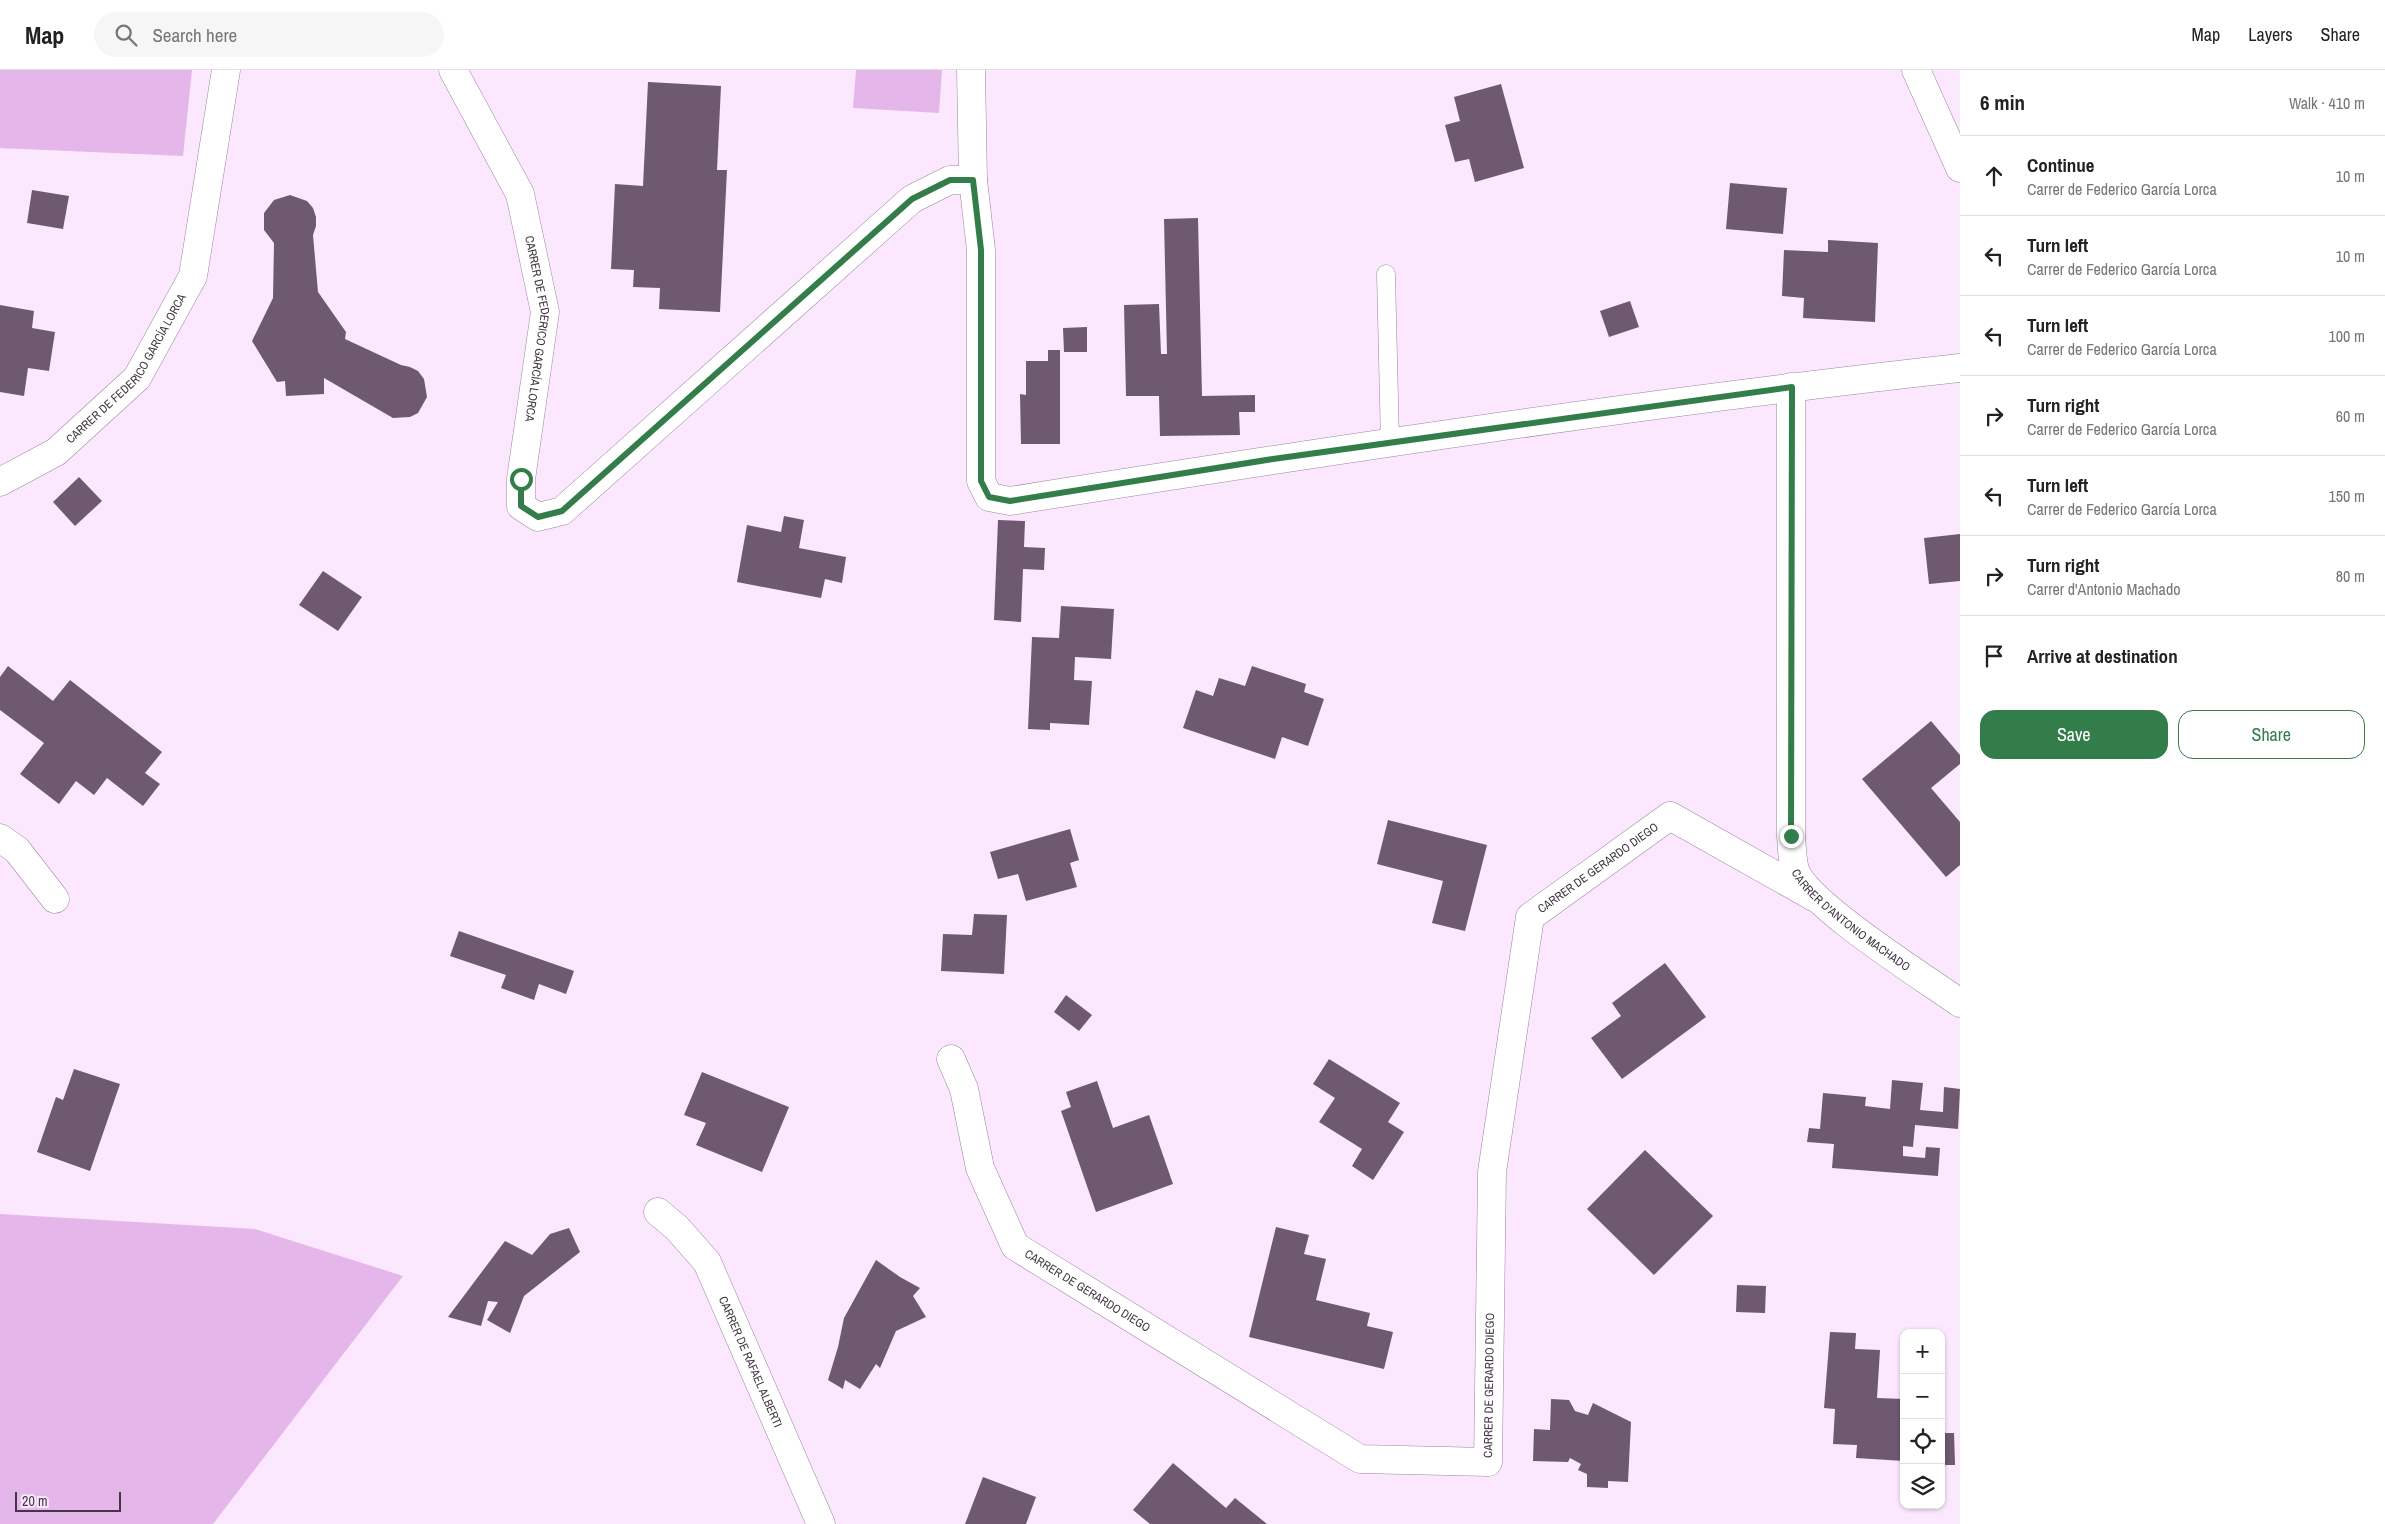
<!DOCTYPE html>
<html lang="en">
<head>
<meta charset="utf-8">
<style>
	body { margin:0; font-family:"Archivo Narrow",sans-serif; background:#f6f6f6; color:#222 }
	.controls { position:absolute; right:15px; bottom:15px; display:grid; overflow:hidden; border-radius:10px; box-shadow:0 1px 4px #0004 }
	.controls button { width:45px; height:45px; display:grid; place-items:center; padding:0; border:0; border-bottom:1px solid #e0e0e0; background:#fff; color:#222; font:25px sans-serif }
	.scale { position:absolute; left:15px; bottom:12px; width:106px; box-sizing:border-box; padding-left:5px; border:2px solid #423843; border-top:0; font-size:14px; line-height:18px; white-space:nowrap; color:#423843; -webkit-text-stroke:4px #fce8fe; paint-order:stroke }
	.stop { position:absolute; width:15px; height:15px; margin:-11px; border:4px solid #337d4a; border-radius:50%; background:#fff }
	.stop.end { background:#337d4a; border-color:#fff; box-shadow:0 1px 5px #0008 }
	.list { margin:0; padding:0; list-style:none }
	h2 { display:flex; justify-content:space-between; align-items:center; height:65px; margin:0; padding:0 20px; font-size:21px }
	h2 small { font-size:16px; font-weight:400; color:#767676 }
	.list li { display:grid; grid-template-columns:32px 1fr auto; gap:15px; align-items:center; box-sizing:border-box; height:80px; padding:0 20px; border-top:1px solid #e0e0e0 }
	.list b { display:block; font-size:19px; white-space:nowrap }
	.list p { margin:0; font-size:16px; white-space:nowrap; color:#767676 }
	.list em { font-size:16px; font-style:normal; color:#767676 }
	.actions { display:flex; gap:10px; padding:15px 20px }
	.actions a { flex:1; padding:11px 0; border:1px solid #337d4a; border-radius:15px; text-align:center; font-size:18px; color:#337d4a }
	.actions .main { background:#337d4a; color:#fff }
	.icon { flex:none; width:28px; height:28px; fill:none; stroke:currentColor; stroke-width:2; stroke-linecap:round; stroke-linejoin:round }
	.map { position:relative; flex:none; width:1960px; height:1454px; overflow:hidden }
	header { display:flex; align-items:center; gap:30px; box-sizing:border-box; height:70px; padding:0 25px; background:#fff; border-bottom:1px solid #e0e0e0 }
	header strong { font-size:24px }
	nav { display:flex; gap:28px; margin-inline-start:auto; font-size:18px }
	.search { width:350px; height:45px; background:#f6f6f6; display:flex; align-items:center; gap:12px; box-sizing:border-box; padding:0 18px; border-radius:28px; color:#767676; font-size:19px }
	main { display:flex }
	aside { flex:1; background:#fff }
	.map>svg:first-child { display:block }
</style>
</head>
<body>
<header>
<strong>Map</strong>
<div class="search"><svg class="icon" aria-label="search" viewBox="0 0 24 24"><circle cx="10" cy="10" r="6"/><path d="M15 15l6 6"/></svg>Search here</div>
<nav><a>Map</a><a>Layers</a><a>Share</a></nav>
</header>
<main>
<div class="map">
<svg width="1960" height="1454" viewBox="0 0 1960 1454">
	<rect width="100%" height="100%" fill="#fce8fe"/>
	<!-- green -->
	<g fill="#e5b6ea">
		<polygon points="0,0 192,0 183,86 0,78"/>
		<polygon points="856,0 942,0 939,43 853,38"/>
		<polygon points="0,1144 255,1159 403,1206 213,1454 0,1454"/>
	</g>
	<!-- building -->
	<g fill="#6e5970">
		<polygon points="648,12 721,16 717,100 727,100 720,242 659,239 660,218 633,217 634,200 611,199 615,114 643,116"/>
		<polygon points="1501,14 1524,98 1475,112 1469,89 1455,92 1445,55 1460,51 1454,27"/>
		<polygon points="1730,113 1787,118 1783,164 1726,159"/>
		<polygon points="32,120 69,126 63,159 27,153"/>
		<polygon points="290,125 307,131 313,138 316,147 316,156 313,165 318,222 346,262 345,269 401,295 410,297 418,301 424,309 427,327 418,343 410,347 393,348 324,308 324,324 286,326 285,311 277,312 252,271 273,228 274,173 264,160 264,143 274,130"/>
		<polygon points="1198,148 1202,326 1255,325 1255,342 1239,342 1240,365 1160,366 1159,326 1126,326 1124,235 1159,234 1161,284 1167,284 1164,149"/>
		<polygon points="1828,170 1878,173 1875,252 1803,248 1804,228 1782,226 1784,180 1828,182"/>
		<polygon points="1630,231 1639,257 1609,267 1600,241"/>
		<polygon points="0,235 34,241 32,258 55,262 49,301 28,298 24,326 0,322"/>
		<polygon points="1087,257 1087,282 1064,282 1063,258"/>
		<polygon points="1048,280 1060,280 1060,374 1021,374 1020,324 1026,325 1026,291 1048,291"/>
		<polygon points="79,407 102,431 75,456 53,432"/>
		<polygon points="784,446 804,450 799,478 846,487 842,513 825,509 821,528 737,512 747,455 781,462"/>
		<polygon points="998,450 1025,451 1024,477 1045,478 1044,500 1023,499 1021,552 994,550"/>
		<polygon points="1960,464 1960,511 1929,514 1924,468"/>
		<polygon points="323,501 362,527 338,561 299,535"/>
		<polygon points="1061,536 1114,539 1111,589 1075,587 1074,610 1092,611 1089,655 1050,653 1050,660 1028,659 1032,567 1059,568"/>
		<polygon points="8,596 53,631 70,610 162,682 145,703 160,714 143,736 107,708 94,725 76,711 59,734 20,704 44,673 0,640 0,607"/>
		<polygon points="1252,596 1306,614 1304,622 1324,629 1308,676 1282,667 1275,689 1183,658 1196,620 1213,626 1219,608 1245,616"/>
		<polygon points="1931,651 1960,685 1960,694 1931,718 1960,752 1960,795 1946,807 1862,709"/>
		<polygon points="1388,750 1487,775 1465,861 1432,853 1443,811 1377,794"/>
		<polygon points="1070,759 1079,790 1070,793 1077,817 1026,831 1018,804 998,809 990,782"/>
		<polygon points="974,844 1007,845 1004,904 941,901 943,864 972,865"/>
		<polygon points="459,861 574,901 566,924 539,914 534,930 501,918 506,905 450,886"/>
		<polygon points="1665,893 1706,947 1622,1009 1591,968 1621,946 1612,933"/>
		<polygon points="1066,925 1092,945 1079,961 1054,942"/>
		<polygon points="1329,989 1400,1033 1388,1052 1404,1062 1373,1110 1352,1096 1362,1079 1319,1052 1335,1028 1313,1014"/>
		<polygon points="74,999 120,1014 90,1101 37,1082 56,1027 63,1030"/>
		<polygon points="702,1002 789,1037 762,1102 696,1075 706,1053 684,1045"/>
		<polygon points="1892,1010 1923,1013 1920,1040 1943,1042 1944,1017 1960,1019 1958,1059 1915,1055 1913,1077 1903,1076 1903,1086 1925,1088 1926,1077 1940,1078 1938,1106 1832,1098 1834,1074 1807,1072 1809,1058 1820,1059 1823,1023 1866,1027 1865,1036 1890,1039"/>
		<polygon points="1097,1011 1113,1058 1149,1045 1173,1114 1096,1142 1061,1041 1071,1037 1066,1022"/>
		<polygon points="1645,1080 1713,1146 1654,1205 1587,1139"/>
		<polygon points="1276,1157 1309,1165 1304,1184 1326,1189 1316,1230 1370,1243 1367,1256 1393,1262 1384,1299 1249,1267"/>
		<polygon points="569,1158 580,1182 524,1226 510,1263 487,1250 498,1232 488,1231 481,1256 448,1247 505,1171 532,1185 550,1164"/>
		<polygon points="876,1190 900,1207 920,1218 913,1226 926,1247 896,1261 880,1298 876,1294 860,1319 845,1310 843,1319 828,1310 838,1277 844,1248"/>
		<polygon points="1737,1215 1766,1216 1765,1243 1736,1242"/>
		<polygon points="1830,1262 1856,1263 1855,1279 1880,1280 1877,1328 1904,1329 1904,1391 1856,1388 1857,1375 1833,1374 1835,1339 1824,1338"/>
		<polygon points="1551,1329 1569,1330 1575,1341 1588,1345 1593,1333 1631,1352 1628,1412 1608,1411 1608,1418 1587,1417 1587,1404 1578,1400 1581,1394 1570,1388 1568,1392 1533,1391 1534,1359 1550,1360"/>
		<polygon points="1941,1363 1954,1363 1955,1395 1941,1395"/>
		<polygon points="1173,1393 1226,1438 1235,1428 1267,1454 1150,1454 1133,1440"/>
		<polygon points="983,1407 1036,1427 1026,1454 965,1454"/>
	</g>
	<g fill="none" stroke-linecap="round" stroke-linejoin="round">
		<!-- service casing -->
		<g stroke="#9b859e" stroke-width="19">
			<polyline id="service" points="1386,204 1390,373"/>
		</g>
		<!-- minor casing -->
		<g stroke="#9b859e" stroke-width="29">
			<g id="minor">
				<path id="s1" d="M453,0L520,124L545,242L521,409V436L538,447L562,441L912,129L950,110H973"/>
				<path d="M971,0L973,110L981,180V411L989,427L1010,431C1326,381 1642,333 1960,298"/>
				<polyline points="1916,0 1960,98"/>
				<path id="s2" d="M1791,317V766C1792,777 1792,790 1795,800C1808,835 1925,908 1960,933"/>
				<path id="s3" d="M0,412L56,382L137,308L193,206L226,0"/>
				<polyline points="0,768 17,780 55,829"/>
				<path id="s4" d="M951,989L964,1019L980,1098L1015,1176L1360,1389L1488,1392L1492,1102L1530,847L1670,746L1814,827"/>
				<path id="s5" d="M658,1142L677,1158L707,1192L821,1454"/>
			</g>
		</g>
		<!-- service -->
		<use href="#service" stroke="#fff" stroke-width="18"/>
		<!-- minor -->
		<use href="#minor" stroke="#fff" stroke-width="28"/>
	</g>
	<g fill="none" stroke-linecap="round" stroke-linejoin="round">
		<!-- route -->
		<polyline stroke="#337d4a" stroke-width="6" points="521,409 521,436 538,447 562,441 912,129 950,110 973,110 981,180 981,411 989,427 1010,431 1273,389 1792,317 1791,766"/>
	</g>
	<g text-anchor="middle" stroke-width="5" stroke-linejoin="round" paint-order="stroke">
		<!-- street labels -->
		<g font-size="12" fill="#423843" stroke="#fce8fe">
			<text dy="4" stroke="none"><textPath href="#s1" startOffset="278">CARRER DE FEDERICO GARCÍA LORCA</textPath></text>
			<text dy="4" stroke="none"><textPath href="#s3" startOffset="174">CARRER DE FEDERICO GARCÍA LORCA</textPath></text>
			<text dy="4" stroke="none"><textPath href="#s4" startOffset="1364">CARRER DE GERARDO DIEGO</textPath></text>
			<text dy="4" stroke="none"><textPath href="#s2" startOffset="559">CARRER D'ANTONIO MACHADO</textPath></text>
			<text dy="4" stroke="none"><textPath href="#s4" startOffset="284">CARRER DE GERARDO DIEGO</textPath></text>
			<text dy="4" stroke="none"><textPath href="#s5" startOffset="179">CARRER DE RAFAEL ALBERTI</textPath></text>
			<text dy="4" stroke="none"><textPath href="#s4" startOffset="809">CARRER DE GERARDO DIEGO</textPath></text>
		</g>
	</g>
</svg>
<div class="controls">
<button>+</button>
<button>−</button>
<button><svg class="icon" aria-label="locate" viewBox="0 0 24 24"><circle cx="12" cy="12" r="6"/><path d="M12 2v4M12 18v4M2 12h4M18 12h4"/></svg></button>
<button><svg class="icon" aria-label="layers" viewBox="0 0 24 24"><path d="M12 4l9 5-9 5-9-5zM3 14l9 5 9-5"/></svg></button>
</div>
<div class="scale">20 m</div>
<div class="stop" style="left:521px;top:409px"></div>
<div class="stop end" style="left:1791px;top:766px"></div>
</div>
<aside>
<h2>6 min<small>Walk · 410 m</small></h2>
<ul class="list">
<li><svg class="icon" aria-label="ahead" viewBox="0 0 24 24"><path d="M12 20V5M6 11l6-6 6 6"/></svg><div><b>Continue</b><p>Carrer de Federico García Lorca</p></div><em>10 m</em></li>
<li><svg class="icon" aria-label="left" viewBox="0 0 24 24"><path d="M17 20v-9H6M10 6l-5 5 5 5"/></svg><div><b>Turn left</b><p>Carrer de Federico García Lorca</p></div><em>10 m</em></li>
<li><svg class="icon" aria-label="left" viewBox="0 0 24 24"><path d="M17 20v-9H6M10 6l-5 5 5 5"/></svg><div><b>Turn left</b><p>Carrer de Federico García Lorca</p></div><em>100 m</em></li>
<li><svg class="icon" aria-label="right" viewBox="0 0 24 24"><path d="M7 20v-9h11M14 6l5 5-5 5"/></svg><div><b>Turn right</b><p>Carrer de Federico García Lorca</p></div><em>60 m</em></li>
<li><svg class="icon" aria-label="left" viewBox="0 0 24 24"><path d="M17 20v-9H6M10 6l-5 5 5 5"/></svg><div><b>Turn left</b><p>Carrer de Federico García Lorca</p></div><em>150 m</em></li>
<li><svg class="icon" aria-label="right" viewBox="0 0 24 24"><path d="M7 20v-9h11M14 6l5 5-5 5"/></svg><div><b>Turn right</b><p>Carrer d'Antonio Machado</p></div><em>80 m</em></li>
<li><svg class="icon" aria-label="arrive" viewBox="0 0 24 24"><path d="M6 21V4h12l-3 4 3 4H6"/></svg><div><b>Arrive at destination</b></div></li>
</ul>
<div class="actions"><a class="main">Save</a><a>Share</a></div>
</aside>
</main>
</body>
</html>
